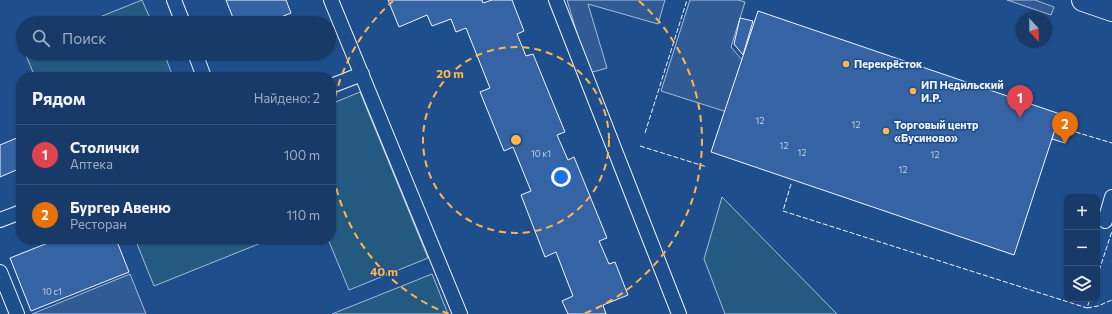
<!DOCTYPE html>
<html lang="ru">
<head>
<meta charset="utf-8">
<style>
	body { margin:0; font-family:Commissioner,sans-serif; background:#20416f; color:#f1f3f6 }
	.controls { position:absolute; right:12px; bottom:12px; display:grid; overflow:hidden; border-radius:8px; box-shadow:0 1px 3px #0004 }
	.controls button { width:36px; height:36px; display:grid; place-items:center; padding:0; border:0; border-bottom:1px solid #36547d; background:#173a69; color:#f1f3f6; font:20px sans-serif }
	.compass { position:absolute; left:1016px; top:12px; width:36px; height:36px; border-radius:50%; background:#173a69; box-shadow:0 1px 3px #0004; rotate:158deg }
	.you { position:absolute; left:561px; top:177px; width:14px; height:14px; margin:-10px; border:3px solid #fff; border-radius:50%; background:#1a73e8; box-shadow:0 0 0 6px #1a73e833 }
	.badge { display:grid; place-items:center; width:26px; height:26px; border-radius:50%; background:#8abfa5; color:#fff; font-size:13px; font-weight:700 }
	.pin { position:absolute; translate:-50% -33px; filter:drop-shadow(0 1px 2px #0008) }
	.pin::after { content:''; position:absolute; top:21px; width:14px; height:12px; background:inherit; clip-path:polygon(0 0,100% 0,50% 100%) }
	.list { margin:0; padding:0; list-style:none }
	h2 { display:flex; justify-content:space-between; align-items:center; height:52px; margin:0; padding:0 16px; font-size:17px }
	h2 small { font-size:13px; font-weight:400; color:#9eadc0 }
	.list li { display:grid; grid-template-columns:26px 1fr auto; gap:12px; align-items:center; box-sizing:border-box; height:60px; padding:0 16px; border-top:1px solid #36547d }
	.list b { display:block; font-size:15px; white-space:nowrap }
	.list p { margin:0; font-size:13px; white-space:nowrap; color:#9eadc0 }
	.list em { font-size:13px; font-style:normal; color:#9eadc0 }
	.icon { flex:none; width:22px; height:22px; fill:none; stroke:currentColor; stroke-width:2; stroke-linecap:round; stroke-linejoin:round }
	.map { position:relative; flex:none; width:1112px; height:314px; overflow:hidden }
	.search { position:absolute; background:#173a69; box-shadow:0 1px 3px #0004; left:16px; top:16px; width:320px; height:44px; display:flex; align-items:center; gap:10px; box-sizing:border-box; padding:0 14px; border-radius:22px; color:#9eadc0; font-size:15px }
	.panel { position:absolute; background:#173a69; box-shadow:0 1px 3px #0004; left:16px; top:72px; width:320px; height:172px; border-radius:16px }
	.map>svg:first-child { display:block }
</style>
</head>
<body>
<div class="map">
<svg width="1112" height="314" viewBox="0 0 1112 314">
	<rect width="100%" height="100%" fill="#1f4e8c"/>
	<!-- green -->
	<g fill="#245a82" stroke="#a8bbd7">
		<polygon points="142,0 152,23 85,23"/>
		<polygon points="25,53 164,53 173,77 35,77"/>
		<polygon points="360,92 428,258 349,290 328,239 331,239 331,104"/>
		<polygon points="722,197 837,314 725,314 704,259"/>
		<polygon points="135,239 271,239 154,286"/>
		<polygon points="432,274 448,314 332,314"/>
	</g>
	<!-- parking -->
	<g fill="#305b95" stroke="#a8bbd7">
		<polygon points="567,0 665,0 658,24 588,4 607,68 589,73"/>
		<polygon points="690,0 738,0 745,2 731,47 743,61 727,112 661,91"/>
		<polygon points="1007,0 1035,0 1054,7 1051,15"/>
		<polygon points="130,274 146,314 32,314"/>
	</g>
	<!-- building -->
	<g fill="#3563a3" stroke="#f2f6ff">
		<polygon points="226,0 286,0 291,13 266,23 235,23"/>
		<polygon points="388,0 482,0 483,3 492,0 512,0 524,31 517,34 526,56 533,54 565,132 557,135 568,160 574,157 607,238 599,241 609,264 615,262 628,295 603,305 606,314 568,314 562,301 573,296 556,252 545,257 521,195 531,191 513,147 504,151 480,92 490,88 466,28 456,32 451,19 432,26 427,15 399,27"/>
		<polygon points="758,11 1060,114 1014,255 711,152"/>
		<polygon points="740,18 753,21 743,55 734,44"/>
		<polygon points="1057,124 1070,128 1065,143 1052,139"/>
		<polygon points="19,137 21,142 21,168 0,177 0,145"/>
		<polygon points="58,239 116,239 129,272 31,311 10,258"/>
	</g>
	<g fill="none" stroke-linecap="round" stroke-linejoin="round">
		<!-- lane casing -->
		<g stroke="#f2f6ff" stroke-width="16">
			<g id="lane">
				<polyline points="174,0 183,23"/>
				<polyline points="331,0 460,314"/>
				<polyline points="556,0 679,314"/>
				<polyline points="195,53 204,77"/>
				<polyline points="331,86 362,74"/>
				<polyline points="0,220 21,212"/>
				<polyline points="1105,221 1112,197"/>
				<polyline points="0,272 17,314"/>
			</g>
		</g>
		<!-- secondary casing -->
		<g stroke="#f2f6ff" stroke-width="24">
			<polyline id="secondary" points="1083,0 1112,10"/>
		</g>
		<!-- lane -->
		<use href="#lane" stroke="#1f4e8c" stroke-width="14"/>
		<!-- secondary -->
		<use href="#secondary" stroke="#1f4e8c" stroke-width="22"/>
		<!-- fence -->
		<g stroke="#f2f6ff" stroke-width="1" stroke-dasharray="5 2" stroke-linecap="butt">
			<polyline points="1069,130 1112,143"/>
			<polyline points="645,133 687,0"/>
			<polyline points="640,146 707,167"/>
			<polyline points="791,184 783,211 1087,308 1090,299"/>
			<polyline points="1097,277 1112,231"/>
			<polyline points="1087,308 1098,306 1112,300"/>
		</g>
	</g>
	<!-- distance rings -->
	<g fill="none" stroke="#ffb74d" stroke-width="2" stroke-dasharray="7 5">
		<circle cx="516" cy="140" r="93"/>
		<path d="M449 314A186 186 0 0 1 331 159M331 121A186 186 0 0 1 393 1M639 1A186 186 0 0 1 583 314"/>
	</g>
	<!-- markers -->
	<g fill="#ffb74d" stroke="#1f4e8c" stroke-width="1.5">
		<circle cx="846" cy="64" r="4"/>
		<circle cx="913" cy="91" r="4"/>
		<circle cx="886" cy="131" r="4"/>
	</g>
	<g text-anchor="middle" stroke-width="3" stroke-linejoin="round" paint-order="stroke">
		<!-- number labels -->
		<g font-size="9" fill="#c3d1e8">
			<text x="760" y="124">12</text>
			<text x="856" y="128">12</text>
			<text x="784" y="149">12</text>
			<text x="802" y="156">12</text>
			<text x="541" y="157">10 к1</text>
			<text x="935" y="158">12</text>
			<text x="903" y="173">12</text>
			<text x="52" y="295">10 с1</text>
		</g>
		<!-- poi labels -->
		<g font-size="11" font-weight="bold" fill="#f2f6ff" stroke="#1f4e8c" text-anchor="start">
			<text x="854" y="68">Перекрёсток</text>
			<text x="921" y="89">ИП Недильский<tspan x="921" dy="13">И.Р.</tspan></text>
			<text x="894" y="129">Торговый центр<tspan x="894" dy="13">«Бусиново»</tspan></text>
		</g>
	</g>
	<circle cx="516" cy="140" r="6" fill="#ffb74d" stroke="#1f4e8c" stroke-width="2"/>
	<g font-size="12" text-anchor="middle" font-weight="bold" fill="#ffb74d" stroke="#1f4e8c" stroke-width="3" stroke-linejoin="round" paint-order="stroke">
		<text x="450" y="78">20 m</text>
		<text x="384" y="276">40 m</text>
	</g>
</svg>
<div class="controls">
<button>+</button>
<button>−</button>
<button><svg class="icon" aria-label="layers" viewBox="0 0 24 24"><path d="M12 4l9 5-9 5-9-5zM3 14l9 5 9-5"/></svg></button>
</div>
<svg class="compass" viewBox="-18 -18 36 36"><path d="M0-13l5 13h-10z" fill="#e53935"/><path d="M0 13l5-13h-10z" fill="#9eadc0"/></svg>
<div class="you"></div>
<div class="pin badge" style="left:1020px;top:118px;background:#e0444e">1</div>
<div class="pin badge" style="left:1065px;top:144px;background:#e8710a">2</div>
<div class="search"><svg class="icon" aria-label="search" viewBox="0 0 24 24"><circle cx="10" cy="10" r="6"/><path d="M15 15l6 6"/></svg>Поиск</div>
<section class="panel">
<h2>Рядом<small>Найдено: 2</small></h2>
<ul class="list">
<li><span class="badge" style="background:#e0444e">1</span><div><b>Столички</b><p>Аптека</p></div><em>100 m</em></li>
<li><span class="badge" style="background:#e8710a">2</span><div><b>Бургер Авеню</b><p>Ресторан</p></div><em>110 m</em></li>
</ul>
</section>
</div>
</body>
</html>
